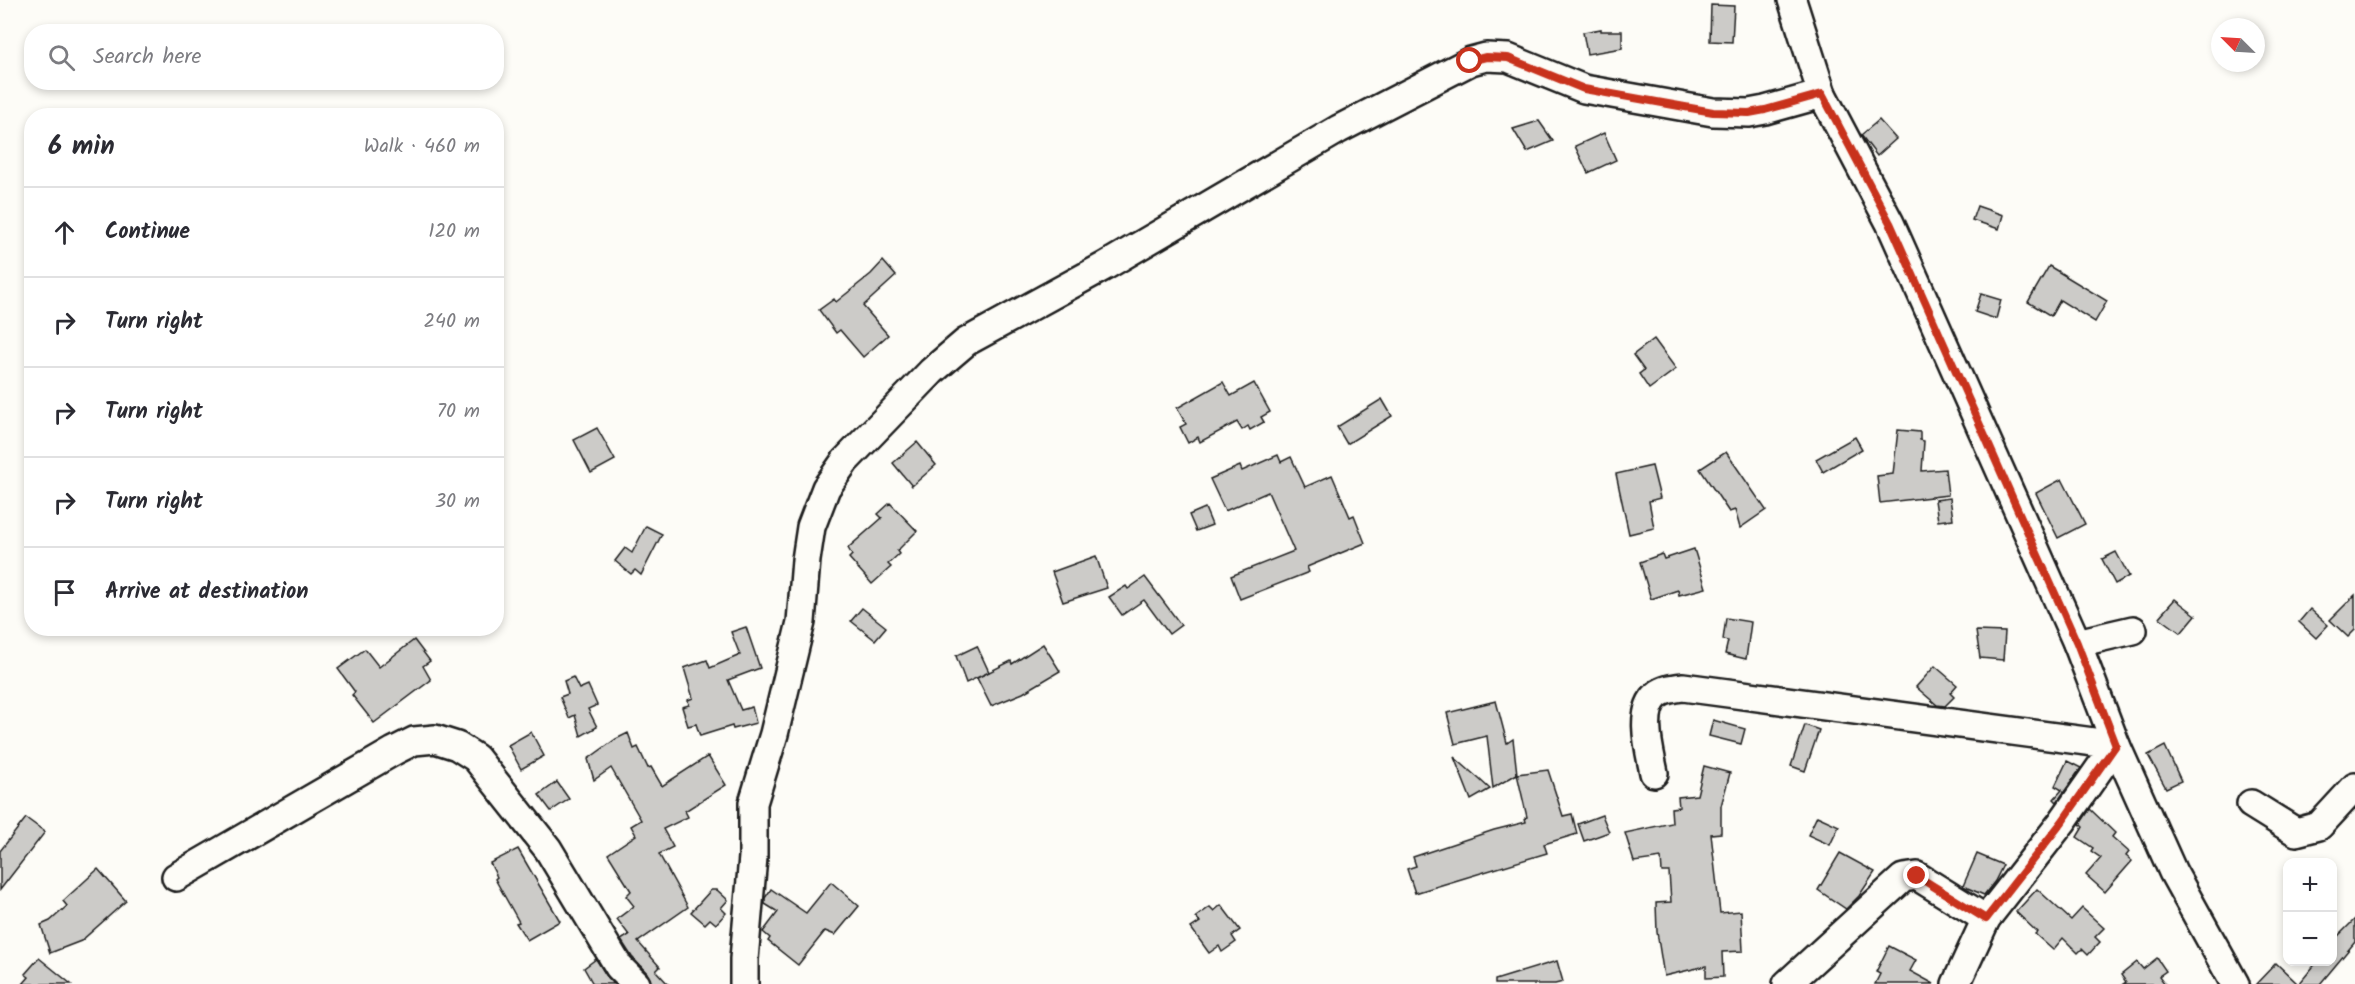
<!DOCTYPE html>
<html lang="en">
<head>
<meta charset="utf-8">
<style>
	body { margin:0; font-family:Kalam,sans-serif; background:#f2f2f3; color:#2b2b33 }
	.controls { position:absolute; right:18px; bottom:18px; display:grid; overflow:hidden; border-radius:12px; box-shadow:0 3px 9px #0003 }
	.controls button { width:54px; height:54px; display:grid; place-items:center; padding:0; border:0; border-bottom:2px solid #e1e1e2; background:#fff; color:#2b2b33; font:30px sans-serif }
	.compass { position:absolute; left:2211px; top:18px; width:54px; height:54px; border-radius:50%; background:#fff; box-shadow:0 3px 9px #0003; rotate:294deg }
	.stop { position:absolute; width:18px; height:18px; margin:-14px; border:4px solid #c8321e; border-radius:50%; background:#fff }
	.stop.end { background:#c8321e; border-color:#fff; box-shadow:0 2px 6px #0008 }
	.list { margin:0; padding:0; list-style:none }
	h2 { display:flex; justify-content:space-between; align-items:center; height:78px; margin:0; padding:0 24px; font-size:26px }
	h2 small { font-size:20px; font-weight:400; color:#7c7c81 }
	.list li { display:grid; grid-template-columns:39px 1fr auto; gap:18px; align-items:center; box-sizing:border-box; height:90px; padding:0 24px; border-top:2px solid #e1e1e2 }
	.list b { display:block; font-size:22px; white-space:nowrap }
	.list em { font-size:20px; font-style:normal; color:#7c7c81 }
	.icon { flex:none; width:33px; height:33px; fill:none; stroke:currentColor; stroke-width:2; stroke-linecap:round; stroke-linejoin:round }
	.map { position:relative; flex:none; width:2355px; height:984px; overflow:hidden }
	.search { position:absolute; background:#fff; box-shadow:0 3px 9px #0003; left:24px; top:24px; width:480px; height:66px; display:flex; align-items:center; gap:15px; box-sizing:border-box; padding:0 21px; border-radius:24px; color:#7c7c81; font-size:22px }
	.panel { position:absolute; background:#fff; box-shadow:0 3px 9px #0003; left:24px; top:108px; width:480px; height:528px; border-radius:24px }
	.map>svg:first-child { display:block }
</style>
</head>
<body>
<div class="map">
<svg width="2355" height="984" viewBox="0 0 2355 984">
	<rect width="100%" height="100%" fill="#fdfcf7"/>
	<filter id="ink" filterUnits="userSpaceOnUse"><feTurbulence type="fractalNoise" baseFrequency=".0167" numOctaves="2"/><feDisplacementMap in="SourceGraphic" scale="12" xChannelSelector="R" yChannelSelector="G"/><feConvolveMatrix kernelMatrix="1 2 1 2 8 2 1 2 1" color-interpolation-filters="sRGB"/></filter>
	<g filter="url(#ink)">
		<!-- building -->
		<g fill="#cccbc8" stroke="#1c1c1c" stroke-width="1.5">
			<polygon points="1711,5 1734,6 1732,42 1710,41"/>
			<polygon points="1601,29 1601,31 1622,31 1622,48 1587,54 1583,32"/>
			<polygon points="1879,120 1896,139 1877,156 1861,135"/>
			<polygon points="1539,121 1553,141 1527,152 1513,129"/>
			<polygon points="1604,133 1616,160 1588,173 1575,146"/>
			<polygon points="1977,206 2003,215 1999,229 1972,220"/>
			<polygon points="883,261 896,276 863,306 888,335 863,357 840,330 836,333 819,310 834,299 836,302 871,274"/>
			<polygon points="2049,266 2107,301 2095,322 2060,300 2051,316 2028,302"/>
			<polygon points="1981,294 2001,300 1996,319 1975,312"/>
			<polygon points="1654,339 1676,369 1649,389 1639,374 1644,370 1633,355"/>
			<polygon points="1223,382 1231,396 1254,383 1270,412 1261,417 1264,422 1250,430 1248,426 1242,430 1237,422 1200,442 1198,437 1188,443 1180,427 1186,424 1177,408"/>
			<polygon points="1382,399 1392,416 1347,444 1337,427"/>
			<polygon points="597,428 615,460 591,473 574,440"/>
			<polygon points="1898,430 1920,432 1920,440 1924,441 1922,471 1945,469 1948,495 1880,503 1877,476 1893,474"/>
			<polygon points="1855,437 1862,449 1823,472 1816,459"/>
			<polygon points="917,442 936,465 912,486 893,463"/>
			<polygon points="1726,452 1766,510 1740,528 1735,510 1729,512 1700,469"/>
			<polygon points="1278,455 1281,462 1291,457 1305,487 1332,475 1350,517 1354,515 1365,543 1307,567 1309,572 1240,599 1231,576 1294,551 1268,492 1225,511 1210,479 1240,466 1242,471"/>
			<polygon points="1652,466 1660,498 1649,501 1654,528 1629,534 1616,474"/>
			<polygon points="2062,479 2085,524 2058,538 2036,493"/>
			<polygon points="1950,498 1953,519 1938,521 1935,500"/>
			<polygon points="890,503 917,531 897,551 899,554 888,564 891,567 872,584 849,558 852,555 848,548 882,518 878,514"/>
			<polygon points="1205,508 1212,525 1196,531 1189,515"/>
			<polygon points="646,526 662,534 641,575 635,570 631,574 615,561 625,548 632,553"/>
			<polygon points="1694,549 1706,588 1679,595 1678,590 1651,599 1640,562 1662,554 1664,559"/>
			<polygon points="2116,552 2129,576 2115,584 2102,559"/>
			<polygon points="1096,556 1107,588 1063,602 1052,572"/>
			<polygon points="1145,577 1181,625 1169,634 1144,600 1122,615 1109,597 1126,586 1128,589"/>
			<polygon points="2355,595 2355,630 2348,637 2330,620"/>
			<polygon points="2175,599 2196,615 2181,633 2159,617"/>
			<polygon points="862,608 886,627 875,640 851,621"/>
			<polygon points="2310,609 2328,625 2316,638 2299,622"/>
			<polygon points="1726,618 1751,622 1746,659 1725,654 1728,641 1723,640"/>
			<polygon points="746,627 760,668 728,680 741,710 752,707 756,723 733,729 732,726 700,736 696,724 688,726 682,707 689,705 688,700 693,698 684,668 707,660 710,668 740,655 731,632"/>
			<polygon points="1976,631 2005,632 2003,660 1980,658"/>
			<polygon points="414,640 430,661 423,666 431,680 374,723 352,695 355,692 338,669 365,649 379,667"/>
			<polygon points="1043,644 1060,671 1023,693 991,706 977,678 1011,661 1012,664"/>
			<polygon points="977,646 989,672 966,683 956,656"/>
			<polygon points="1935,666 1957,685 1950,693 1954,697 1945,706 1937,705 1916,687"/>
			<polygon points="573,677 579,689 588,685 597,705 588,709 597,727 581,736 575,715 569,718 560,697 568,694 564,681"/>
			<polygon points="1496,701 1507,743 1513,739 1517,774 1493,788 1487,736 1455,744 1447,713"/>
			<polygon points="1713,720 1745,729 1741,744 1709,736"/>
			<polygon points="1805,725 1819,730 1805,771 1791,766"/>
			<polygon points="531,732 544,756 521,769 508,745"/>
			<polygon points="628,733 634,749 638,747 648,768 651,767 662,786 708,756 726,785 685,811 688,817 663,829 673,847 659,854 688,907 638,942 660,967 656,971 668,984 651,984 647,973 632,957 621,940 629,935 617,919 634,906 626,896 631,891 608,854 636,835 631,826 641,820 611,768 594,780 588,759 616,739"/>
			<polygon points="2165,746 2181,781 2166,788 2148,755"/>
			<polygon points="1454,757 1478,778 1490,789 1471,800"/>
			<polygon points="2067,761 2081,768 2057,802 2054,799 2062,790 2055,786"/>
			<polygon points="1704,766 1730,773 1721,806 1721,833 1711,834 1720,913 1741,911 1743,951 1722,952 1723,977 1706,978 1706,966 1664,976 1657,932 1656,903 1671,902 1669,872 1662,872 1661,858 1634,862 1625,833 1672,823 1671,808 1679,807 1678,797 1697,795"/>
			<polygon points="1548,770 1563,816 1572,814 1577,834 1544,844 1547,853 1415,893 1407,869 1416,866 1413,857 1494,830 1526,822 1525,818 1527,817 1517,774"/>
			<polygon points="557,782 569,799 551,811 539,795"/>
			<polygon points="2090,809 2115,833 2112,837 2129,852 2126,856 2132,861 2105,892 2086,875 2101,858 2091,851 2093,848 2077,837 2083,827 2080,824"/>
			<polygon points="1602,815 1609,832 1584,841 1578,824"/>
			<polygon points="1817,816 1839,826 1830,845 1808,835"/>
			<polygon points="26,818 45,832 0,890 0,851"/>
			<polygon points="518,849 560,921 527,940 516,923 519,922 495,879 497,877 490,863"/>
			<polygon points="1840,853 1875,872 1859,896 1846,909 1818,890"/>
			<polygon points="1977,854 2003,865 1995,881 1984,895 1963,886"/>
			<polygon points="98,869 126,901 81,941 50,953 41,925 50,921 67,906 63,901"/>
			<polygon points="831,882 859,906 835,935 825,931 798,965 768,941 770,938 763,932 778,912 765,904 765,898 771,889 806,913"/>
			<polygon points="2037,889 2071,920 2082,908 2104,928 2095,937 2100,942 2088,955 2082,949 2078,953 2063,938 2053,950 2035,934 2037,932 2016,912"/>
			<polygon points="711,890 717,890 728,900 721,908 726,913 716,924 710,919 705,924 691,912"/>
			<polygon points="1221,905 1240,930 1232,936 1236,942 1222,952 1219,946 1209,953 1191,928 1200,922 1196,917 1210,907 1214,911"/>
			<polygon points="2355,919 2355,942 2320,984 2299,984 2317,962 2332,962 2332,942"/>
			<polygon points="1889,946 1916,960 1910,971 1934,984 1875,984 1880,974 1876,972"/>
			<polygon points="39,958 71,984 23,984 29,977 25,974"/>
			<polygon points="2157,958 2166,971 2159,976 2165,984 2123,984 2126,982 2121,975 2137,962 2143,969"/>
			<polygon points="596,959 606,975 614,984 593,984 584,968"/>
			<polygon points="1557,961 1563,982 1555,984 1495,984 1495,980"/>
			<polygon points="2276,963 2298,984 2256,984"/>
		</g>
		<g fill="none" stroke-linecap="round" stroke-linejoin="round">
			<!-- minor casing -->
			<g stroke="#1c1c1c" stroke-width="32">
				<g id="minor">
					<polyline points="1792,0 1822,94 1890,223 2077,643 2116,745 2173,872 2235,984"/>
					<polyline points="2077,643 2133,630"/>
					<path d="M1654,773C1650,752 1638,711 1657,695C1664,689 1674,688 1683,687L2116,745L2062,822L1986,919L1956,984"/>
					<polyline points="2251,804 2296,832 2319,826 2355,787"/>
					<polyline points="176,877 394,751 414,741 435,739 457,746 476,758 548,849 619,967 636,984"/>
					<polyline points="744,984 744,959 753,857 753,803 774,734 801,622 806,560 811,527 826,488 845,461 932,371 966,342 1105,266 1339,129 1471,61 1486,57 1508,58 1584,89 1713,112 1749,113 1765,110 1822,94"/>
					<polyline points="1787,984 1903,878 1917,876 1986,919"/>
				</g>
			</g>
			<!-- minor -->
			<use href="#minor" stroke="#fdfcf7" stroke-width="27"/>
		</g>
	</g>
	<g fill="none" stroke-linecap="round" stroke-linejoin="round" filter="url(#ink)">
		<!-- route -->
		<polyline stroke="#c8321e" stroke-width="8" points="1470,61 1486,57 1508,58 1584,89 1713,112 1749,113 1765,110 1822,94 1890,223 2077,643 2116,745 2062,822 1986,919 1917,876"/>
	</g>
</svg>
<div class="controls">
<button>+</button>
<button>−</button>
</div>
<svg class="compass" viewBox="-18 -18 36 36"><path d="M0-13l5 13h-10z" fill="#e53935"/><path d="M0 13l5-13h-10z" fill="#7c7c81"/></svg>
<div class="stop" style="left:1470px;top:61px"></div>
<div class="stop end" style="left:1917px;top:876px"></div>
<div class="search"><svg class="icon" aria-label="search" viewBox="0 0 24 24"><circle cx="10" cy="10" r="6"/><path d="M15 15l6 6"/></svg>Search here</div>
<section class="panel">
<h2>6 min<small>Walk · 460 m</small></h2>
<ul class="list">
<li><svg class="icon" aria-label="ahead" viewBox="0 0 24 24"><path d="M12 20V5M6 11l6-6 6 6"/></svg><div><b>Continue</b></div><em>120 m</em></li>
<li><svg class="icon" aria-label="right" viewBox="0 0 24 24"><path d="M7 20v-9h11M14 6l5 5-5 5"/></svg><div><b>Turn right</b></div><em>240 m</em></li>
<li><svg class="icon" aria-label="right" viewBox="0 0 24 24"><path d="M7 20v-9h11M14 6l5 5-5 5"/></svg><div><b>Turn right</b></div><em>70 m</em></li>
<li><svg class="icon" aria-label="right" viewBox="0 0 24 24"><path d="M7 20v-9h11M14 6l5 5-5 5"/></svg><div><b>Turn right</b></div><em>30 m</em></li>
<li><svg class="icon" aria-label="arrive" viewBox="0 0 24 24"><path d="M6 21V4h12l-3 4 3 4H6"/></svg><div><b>Arrive at destination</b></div></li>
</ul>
</section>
</div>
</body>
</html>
